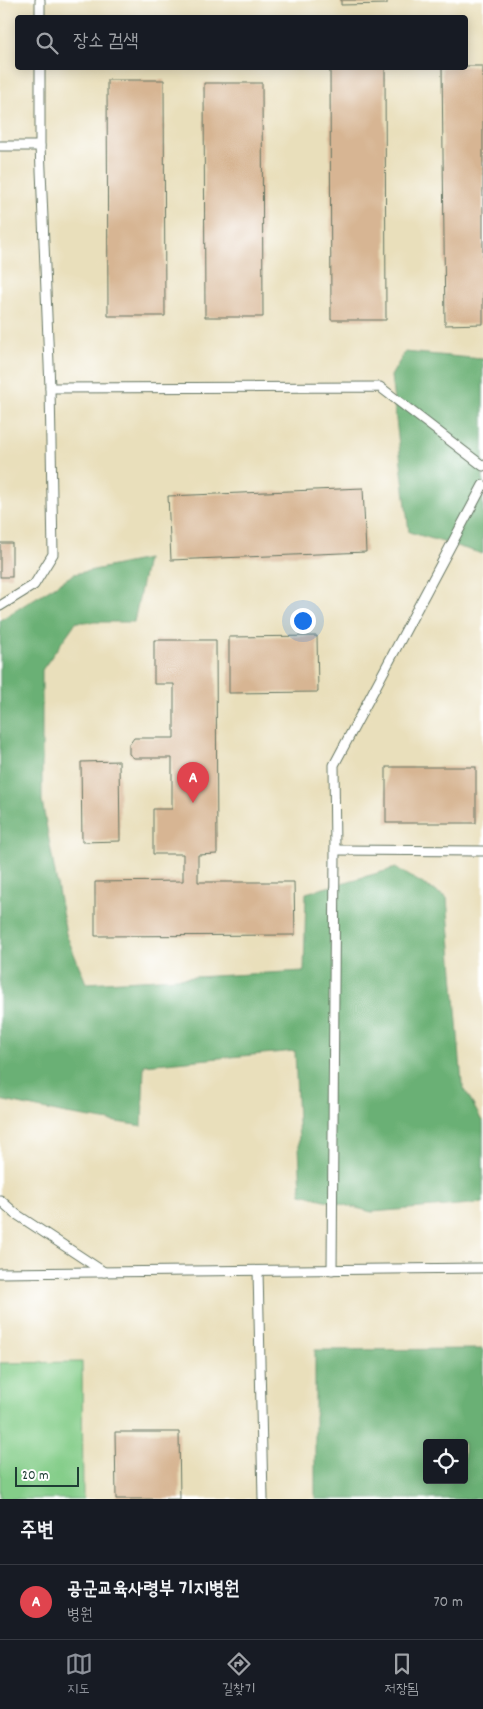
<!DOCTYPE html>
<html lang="ko">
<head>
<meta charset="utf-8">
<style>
	body { margin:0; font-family:Dekko,"Poor Story",sans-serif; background:#20242c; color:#f1f3f6 }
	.controls { position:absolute; right:15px; bottom:15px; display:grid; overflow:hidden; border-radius:5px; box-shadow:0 2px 12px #0003 }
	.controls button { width:45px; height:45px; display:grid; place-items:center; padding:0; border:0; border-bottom:1px solid #363941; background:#171b24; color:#f1f3f6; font:25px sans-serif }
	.scale { position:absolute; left:15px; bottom:12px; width:64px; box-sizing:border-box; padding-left:5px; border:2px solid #1f3d34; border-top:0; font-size:14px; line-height:18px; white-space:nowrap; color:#1f3d34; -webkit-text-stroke:4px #fff; paint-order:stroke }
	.you { position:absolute; left:302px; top:620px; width:18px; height:18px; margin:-12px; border:4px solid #fff; border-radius:50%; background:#1a73e8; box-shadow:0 0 0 8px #1a73e833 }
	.badge { display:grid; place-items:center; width:32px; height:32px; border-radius:50%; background:#8c9099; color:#fff; font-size:16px; font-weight:700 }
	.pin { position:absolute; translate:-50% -41px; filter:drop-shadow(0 1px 2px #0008) }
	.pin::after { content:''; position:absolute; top:26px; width:18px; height:15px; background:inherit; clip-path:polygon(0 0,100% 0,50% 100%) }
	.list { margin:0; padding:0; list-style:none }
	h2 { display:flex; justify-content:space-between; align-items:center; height:65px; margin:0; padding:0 20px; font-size:21px }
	h2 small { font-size:16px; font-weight:400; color:#9ea1a6 }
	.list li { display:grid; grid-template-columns:32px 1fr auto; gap:15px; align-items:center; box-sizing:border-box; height:75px; padding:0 20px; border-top:1px solid #363941 }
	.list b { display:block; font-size:19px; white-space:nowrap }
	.list p { margin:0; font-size:16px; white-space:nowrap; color:#9ea1a6 }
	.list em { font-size:16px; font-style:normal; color:#9ea1a6 }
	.icon { flex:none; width:28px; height:28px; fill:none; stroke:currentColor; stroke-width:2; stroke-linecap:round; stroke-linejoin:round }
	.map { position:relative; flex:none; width:483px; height:1499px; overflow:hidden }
	.search { position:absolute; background:#171b24; box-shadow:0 2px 12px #0003; left:15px; right:15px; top:15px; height:55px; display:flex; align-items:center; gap:12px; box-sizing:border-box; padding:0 18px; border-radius:5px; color:#9ea1a6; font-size:19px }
	.sheet { height:140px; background:#171b24 }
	nav { display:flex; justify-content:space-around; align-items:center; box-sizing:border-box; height:70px; border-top:1px solid #363941; background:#171b24; font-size:14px; color:#9ea1a6 }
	nav a { display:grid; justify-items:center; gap:2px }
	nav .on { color:#8c9099 }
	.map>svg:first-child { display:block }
</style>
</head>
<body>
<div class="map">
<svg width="483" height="1499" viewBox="0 0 483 1499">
	<rect width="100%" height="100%" fill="#fff"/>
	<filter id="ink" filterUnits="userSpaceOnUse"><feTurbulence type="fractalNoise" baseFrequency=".02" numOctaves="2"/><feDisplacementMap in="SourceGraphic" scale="10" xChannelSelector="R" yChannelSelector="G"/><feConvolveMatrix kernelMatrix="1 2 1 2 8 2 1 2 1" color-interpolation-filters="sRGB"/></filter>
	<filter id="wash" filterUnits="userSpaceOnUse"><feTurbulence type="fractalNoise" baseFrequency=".0096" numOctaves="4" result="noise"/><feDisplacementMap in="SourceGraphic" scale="20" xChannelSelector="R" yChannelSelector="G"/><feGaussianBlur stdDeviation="1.12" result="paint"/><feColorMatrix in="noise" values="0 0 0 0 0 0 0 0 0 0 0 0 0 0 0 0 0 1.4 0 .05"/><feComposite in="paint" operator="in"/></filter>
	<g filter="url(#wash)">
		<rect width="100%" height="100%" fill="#e9dfbb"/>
		<!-- green -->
		<polygon fill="#84cd89" stroke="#52855e" points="82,1362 83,1499 0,1499 0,1363"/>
		<!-- forest -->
		<g fill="#6bb075" stroke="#457654" fill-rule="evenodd">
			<polygon points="405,352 483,359 483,554 409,532 391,376"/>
			<polygon points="147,559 134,622 76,622 42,670 42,801 66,934 86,983 304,971 306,893 396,868 447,898 462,1084 483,1123 483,1203 372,1212 301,1194 295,1051 144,1065 142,1126 66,1114 0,1100 0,620 74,574"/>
			<path d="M483,1349V1499H315V1350ZM427,1443H464V1480H427Z"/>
		</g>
		<g id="blocks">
			<!-- building -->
			<g fill="#d7b593">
				<polygon points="341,0 387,0 387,4 341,5"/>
				<polygon points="466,66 483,66 483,324 445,325 442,68"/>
				<polygon points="330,68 385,68 386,320 331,320"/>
				<polygon points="107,80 164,80 165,316 108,316"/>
				<polygon points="204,83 262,83 263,317 205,317"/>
				<polygon points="363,488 366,552 171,560 168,496"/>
				<rect x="0" y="543" width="12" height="34"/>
				<polygon points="317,636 318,692 229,693 229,637"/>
				<polygon points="154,640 216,640 217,854 198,855 198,882 294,882 295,935 95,936 95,882 183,881 183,854 153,854 153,809 172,809 172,758 134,758 129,754 129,745 134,738 174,738 174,684 154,684"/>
				<polygon points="119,761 120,841 82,842 81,762"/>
				<rect x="386" y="767" width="90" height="56"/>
				<polygon points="115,1432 179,1432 180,1499 116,1499"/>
			</g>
		</g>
	</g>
	<g filter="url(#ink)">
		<use href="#blocks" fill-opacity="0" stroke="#667663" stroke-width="1"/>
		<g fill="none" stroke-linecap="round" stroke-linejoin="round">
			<!-- service casing -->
			<g stroke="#667663" stroke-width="11">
				<g id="service">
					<polyline points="40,18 40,0"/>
					<polyline points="0,146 40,146"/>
					<polyline points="50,388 380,387 483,466"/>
					<polyline points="0,606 34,585 53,554 50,388 40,146 40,68"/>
					<polyline points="335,850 483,851"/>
					<polyline points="0,1200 16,1214 104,1272"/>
					<polyline points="332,1270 335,850 334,765 483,485"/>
					<polyline points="258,1271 263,1499"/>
					<polyline points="0,1273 483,1268"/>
				</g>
			</g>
			<!-- service -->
			<use href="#service" stroke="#fff" stroke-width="9"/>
		</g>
	</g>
</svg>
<div class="controls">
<button><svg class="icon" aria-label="locate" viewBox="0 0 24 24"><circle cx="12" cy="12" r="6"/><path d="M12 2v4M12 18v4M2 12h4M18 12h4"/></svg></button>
</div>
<div class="scale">20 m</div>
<div class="you"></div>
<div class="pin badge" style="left:193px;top:803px;background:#e0444e">A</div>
<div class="search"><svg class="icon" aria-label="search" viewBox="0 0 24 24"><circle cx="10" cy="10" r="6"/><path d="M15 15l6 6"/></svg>장소 검색</div>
</div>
<section class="sheet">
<h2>주변<small></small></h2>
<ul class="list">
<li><span class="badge" style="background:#e0444e">A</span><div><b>공군교육사령부 기지병원</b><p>병원</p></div><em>70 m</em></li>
</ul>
</section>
<nav>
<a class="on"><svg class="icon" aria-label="map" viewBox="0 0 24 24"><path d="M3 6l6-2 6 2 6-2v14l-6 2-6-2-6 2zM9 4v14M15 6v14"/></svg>지도</a>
<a><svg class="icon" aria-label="directions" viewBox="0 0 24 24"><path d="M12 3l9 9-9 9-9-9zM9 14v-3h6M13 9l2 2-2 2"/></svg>길찾기</a>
<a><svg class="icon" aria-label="saved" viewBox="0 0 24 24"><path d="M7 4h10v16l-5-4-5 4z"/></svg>저장됨</a>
</nav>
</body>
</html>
